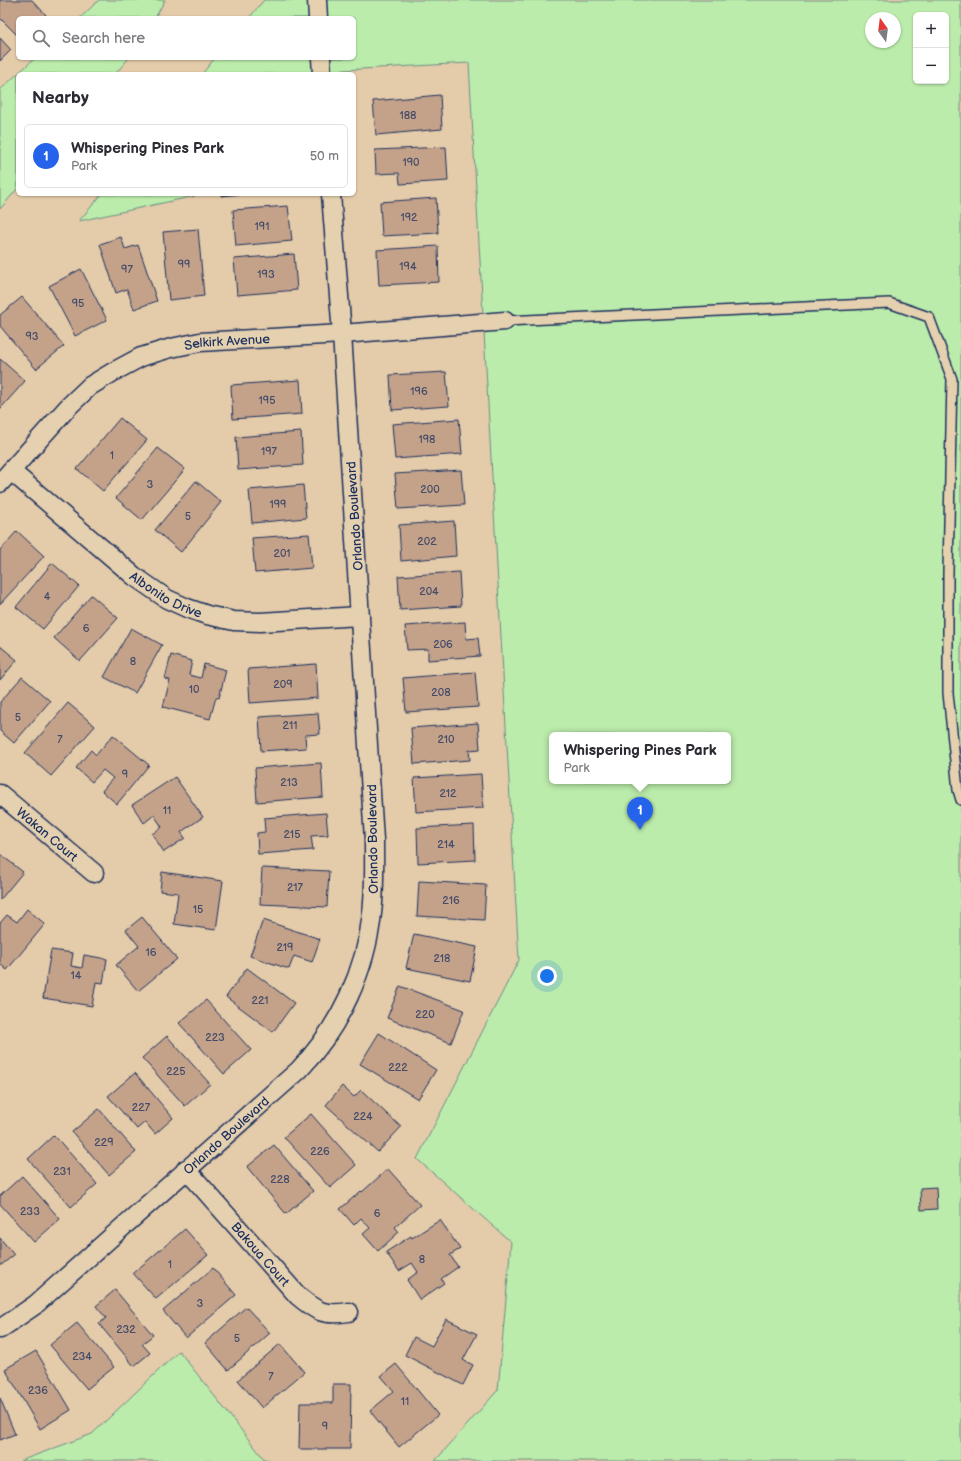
<!DOCTYPE html>
<html lang="en">
<head>
<meta charset="utf-8">
<style>
	body { margin:0; font-family:"Balsamiq Sans",sans-serif; background:#f7f7f7; color:#2b2b33 }
	.controls { position:absolute; right:12px; top:12px; display:grid; overflow:hidden; border-radius:6px; box-shadow:0 1px 3px #0004 }
	.controls button { width:36px; height:36px; display:grid; place-items:center; padding:0; border:0; border-bottom:1px solid #e1e1e2; background:#fff; color:#2b2b33; font:20px sans-serif }
	.compass { position:absolute; left:865px; top:12px; width:36px; height:36px; border-radius:50%; background:#fff; box-shadow:0 1px 3px #0004; rotate:346deg }
	.you { position:absolute; left:547px; top:976px; width:14px; height:14px; margin:-10px; border:3px solid #fff; border-radius:50%; background:#1a73e8; box-shadow:0 0 0 6px #1a73e833 }
	.badge { display:grid; place-items:center; width:26px; height:26px; border-radius:50%; background:#2563eb; color:#fff; font-size:13px; font-weight:700 }
	.pin { position:absolute; translate:-50% -33px; filter:drop-shadow(0 1px 2px #0008) }
	.pin::after { content:''; position:absolute; top:21px; width:14px; height:12px; background:inherit; clip-path:polygon(0 0,100% 0,50% 100%) }
	.popup { position:absolute; left:549px; top:732px; width:182px; height:52px; box-sizing:border-box; display:grid; place-content:center; border-radius:6px; background:#fff; filter:drop-shadow(0 1px 3px #0005); font-size:13px; white-space:nowrap; color:#7c7c81 }
	.popup b { font-size:15px; color:#2b2b33 }
	.popup::after { content:''; position:absolute; left:50%; top:100%; margin-left:-8px; border:8px solid transparent; border-top-color:#fff }
	.list { margin:0; padding:0; list-style:none }
	h2 { display:flex; justify-content:space-between; align-items:center; height:52px; margin:0; padding:0 16px; font-size:17px }
	h2 small { font-size:13px; font-weight:400; color:#7c7c81 }
	.list li { display:grid; grid-template-columns:26px 1fr auto; gap:12px; align-items:center; box-sizing:border-box; height:64px; margin:0 8px 8px; padding:0 8px; border:1px solid #e1e1e2; border-radius:6px }
	.list b { display:block; font-size:15px; white-space:nowrap }
	.list p { margin:0; font-size:13px; white-space:nowrap; color:#7c7c81 }
	.list em { font-size:13px; font-style:normal; color:#7c7c81 }
	.icon { flex:none; width:22px; height:22px; fill:none; stroke:currentColor; stroke-width:2; stroke-linecap:round; stroke-linejoin:round }
	.map { position:relative; flex:none; width:961px; height:1461px; overflow:hidden }
	.search { position:absolute; background:#fff; box-shadow:0 1px 3px #0004; left:16px; top:16px; width:340px; height:44px; display:flex; align-items:center; gap:10px; box-sizing:border-box; padding:0 14px; border-radius:6px; color:#7c7c81; font-size:15px }
	.panel { position:absolute; background:#fff; box-shadow:0 1px 3px #0004; left:16px; top:72px; width:340px; height:124px; border-radius:6px }
	.map>svg:first-child { display:block }
</style>
</head>
<body>
<div class="map">
<svg width="961" height="1461" viewBox="0 0 961 1461">
	<rect width="100%" height="100%" fill="#e4cba9"/>
	<filter id="ink" filterUnits="userSpaceOnUse"><feTurbulence type="fractalNoise" baseFrequency=".025" numOctaves="2"/><feDisplacementMap in="SourceGraphic" scale="8" xChannelSelector="R" yChannelSelector="G"/><feConvolveMatrix kernelMatrix="1 2 1 2 8 2 1 2 1" color-interpolation-filters="sRGB"/></filter>
	<g filter="url(#ink)">
		<!-- green -->
		<g fill="#bbecab" stroke="#6b8e84" fill-rule="evenodd">
			<polygon points="99,0 165,0 155,18 80,18"/>
			<path d="M264,0H961V1461H435L498,1390L511,1242L417,1159L519,960L469,63L325,71V74H202L215,58H354V18H249ZM916,15H946V81H916ZM871,18H895V42H871ZM552,735H728V781H552Z"/>
			<polygon points="35,58 129,58 115,74 18,74 18,188 0,209 0,90"/>
			<polygon points="102,194 196,194 195,196 79,221"/>
			<polygon points="179,1351 264,1459 273,1461 20,1461 92,1434"/>
		</g>
		<!-- building -->
		<g fill="#c4a28a" stroke="#1b2f5e">
			<polygon points="0,0 32,0 46,15 42,18 18,18 18,36 0,18"/>
			<polygon points="0,38 11,50 0,61"/>
			<polygon points="440,95 442,129 376,135 373,101"/>
			<polygon points="446,147 448,181 400,184 399,173 376,174 375,150"/>
			<polygon points="221,194 242,194 221,196"/>
			<polygon points="436,198 438,233 382,236 380,202"/>
			<polygon points="288,206 292,241 236,246 233,210"/>
			<polygon points="198,229 204,296 169,300 163,232"/>
			<polygon points="121,237 125,249 138,245 157,301 134,309 127,289 116,293 100,244"/>
			<polygon points="438,246 439,282 379,285 377,250"/>
			<polygon points="294,254 297,290 237,295 234,259"/>
			<polygon points="81,269 107,320 75,336 49,286"/>
			<polygon points="22,297 64,346 36,369 0,326 0,315"/>
			<polygon points="0,359 25,381 0,409"/>
			<polygon points="446,372 449,406 392,410 390,375"/>
			<polygon points="300,380 302,414 233,419 231,385"/>
			<polygon points="120,418 147,440 103,491 77,469"/>
			<polygon points="459,419 462,454 395,459 392,424"/>
			<polygon points="301,432 303,465 238,470 236,437"/>
			<polygon points="158,448 185,469 142,520 116,498"/>
			<polygon points="461,470 464,505 398,509 395,474"/>
			<polygon points="196,481 221,502 181,552 155,530"/>
			<polygon points="303,485 306,518 252,523 249,490"/>
			<polygon points="454,521 456,556 401,561 399,525"/>
			<polygon points="17,531 44,556 0,604 0,550"/>
			<polygon points="309,534 312,568 255,573 252,538"/>
			<polygon points="52,563 79,586 43,629 16,607"/>
			<polygon points="459,572 461,606 400,610 398,576"/>
			<polygon points="91,595 118,618 80,661 54,638"/>
			<polygon points="465,622 466,639 478,638 480,656 428,660 428,649 407,650 405,626"/>
			<polygon points="131,628 162,645 135,693 104,677"/>
			<polygon points="0,646 17,660 0,680"/>
			<polygon points="171,655 192,661 189,675 201,678 204,664 226,670 219,698 216,697 210,719 163,707 170,680 165,679"/>
			<polygon points="316,664 318,698 250,703 248,669"/>
			<polygon points="475,672 478,707 406,712 403,678"/>
			<polygon points="22,677 50,701 14,743 0,731 0,702"/>
			<polygon points="68,703 95,726 51,776 25,753"/>
			<polygon points="318,713 320,734 305,735 306,748 261,751 259,717"/>
			<polygon points="478,723 480,749 469,750 470,760 414,764 411,728"/>
			<polygon points="113,735 149,765 117,804 102,791 113,778 103,770 92,782 76,768 91,750 96,755"/>
			<polygon points="321,763 323,797 257,802 255,768"/>
			<polygon points="481,774 483,808 416,812 414,778"/>
			<polygon points="175,777 203,817 181,832 185,838 164,852 152,834 162,827 154,815 144,823 132,805"/>
			<polygon points="326,813 328,835 311,836 313,850 258,854 257,833 265,832 264,818"/>
			<polygon points="474,825 475,860 418,863 417,828"/>
			<polygon points="0,854 23,872 0,900"/>
			<polygon points="262,868 329,871 327,907 260,904"/>
			<polygon points="162,872 223,881 216,930 174,924 178,893 160,891"/>
			<polygon points="419,881 486,885 484,920 417,916"/>
			<polygon points="27,909 45,924 7,970 0,964 0,923 7,915 17,922"/>
			<polygon points="142,917 177,959 138,991 116,965 139,946 126,930"/>
			<polygon points="263,920 320,939 312,962 294,956 289,969 250,956"/>
			<polygon points="414,934 477,947 470,981 406,968"/>
			<polygon points="51,950 73,953 71,966 82,968 84,955 107,959 103,983 96,982 92,1006 43,998"/>
			<polygon points="247,968 294,1003 273,1032 226,997"/>
			<polygon points="400,986 464,1010 451,1043 387,1018"/>
			<polygon points="206,1000 251,1050 224,1074 179,1023"/>
			<polygon points="379,1033 436,1070 418,1099 360,1064"/>
			<polygon points="167,1036 210,1084 185,1106 142,1058"/>
			<polygon points="135,1073 173,1118 155,1134 145,1122 137,1129 108,1096"/>
			<polygon points="342,1086 354,1097 361,1090 401,1127 378,1152 326,1105"/>
			<polygon points="99,1109 136,1152 109,1175 72,1132"/>
			<polygon points="311,1114 356,1165 330,1188 284,1137"/>
			<polygon points="54,1135 97,1184 71,1207 28,1159"/>
			<polygon points="274,1145 313,1191 286,1214 247,1167"/>
			<polygon points="388,1169 420,1205 395,1227 399,1232 378,1251 363,1234 370,1228 361,1218 354,1225 340,1209 361,1191 362,1192"/>
			<polygon points="22,1176 60,1219 34,1242 0,1204 0,1196"/>
			<polygon points="936,1187 937,1209 921,1210 920,1188"/>
			<polygon points="440,1220 460,1249 450,1255 458,1267 441,1279 444,1283 420,1300 407,1280 418,1272 412,1263 399,1271 386,1252 411,1236 412,1238"/>
			<polygon points="185,1229 208,1255 156,1299 133,1273"/>
			<polygon points="0,1238 14,1255 0,1266"/>
			<polygon points="213,1268 236,1295 186,1338 163,1311"/>
			<polygon points="115,1290 153,1335 142,1344 150,1353 134,1366 99,1324 106,1318 96,1306"/>
			<polygon points="246,1307 270,1333 228,1370 205,1343"/>
			<polygon points="446,1319 477,1334 463,1360 473,1365 463,1385 405,1355 414,1337 432,1346"/>
			<polygon points="77,1323 114,1367 87,1389 50,1345"/>
			<polygon points="280,1344 304,1372 262,1408 238,1380"/>
			<polygon points="36,1351 71,1410 40,1429 5,1369"/>
			<polygon points="396,1364 438,1415 399,1447 370,1411 394,1391 381,1376"/>
			<polygon points="333,1384 351,1384 350,1449 299,1449 300,1403 333,1403"/>
			<polygon points="0,1398 15,1434 0,1440"/>
		</g>
		<g fill="none" stroke-linecap="round" stroke-linejoin="round">
			<!-- lane casing -->
			<g stroke="#1b2f5e" stroke-width="12">
				<polyline id="lane" points="505,321 889,303 929,317 952,379 948,573 948,693 958,790 961,800"/>
			</g>
			<!-- street casing -->
			<g stroke="#1b2f5e" stroke-width="21">
				<g id="street">
					<polyline points="317,0 318,18"/>
					<polyline points="321,58 322,74"/>
					<path id="s1" d="M11,471L134,576L167,599L187,608L207,615L234,621L260,622L360,616"/>
					<path id="s2" d="M0,483L69,406L90,386L113,372L141,357L171,348L200,342L342,334L505,321"/>
					<path id="s3" d="M0,794L94,873"/>
					<path id="s4" d="M186,1169L298,1296C317,1312 324,1316 349,1312"/>
					<path id="s5" d="M0,1329L35,1305L299,1070C339,1028 366,971 372,913C375,889 374,865 374,840L342,334L331,194"/>
				</g>
			</g>
			<!-- lane -->
			<use href="#lane" stroke="#e5d1af" stroke-width="9"/>
			<!-- street -->
			<use href="#street" stroke="#e5d1af" stroke-width="18"/>
		</g>
	</g>
	<g text-anchor="middle" stroke-width="4" stroke-linejoin="round" paint-order="stroke">
		<!-- number labels -->
		<g font-size="11" fill="#454c69">
			<text x="408" y="119">188</text>
			<text x="411" y="166">190</text>
			<text x="409" y="221">192</text>
			<text x="262" y="230">191</text>
			<text x="184" y="268">99</text>
			<text x="408" y="270">194</text>
			<text x="127" y="273">97</text>
			<text x="266" y="278">193</text>
			<text x="78" y="307">95</text>
			<text x="32" y="340">93</text>
			<text x="419" y="395">196</text>
			<text x="267" y="404">195</text>
			<text x="427" y="443">198</text>
			<text x="269" y="455">197</text>
			<text x="112" y="459">1</text>
			<text x="150" y="488">3</text>
			<text x="430" y="493">200</text>
			<text x="278" y="508">199</text>
			<text x="188" y="520">5</text>
			<text x="427" y="545">202</text>
			<text x="282" y="557">201</text>
			<text x="429" y="595">204</text>
			<text x="47" y="600">4</text>
			<text x="86" y="632">6</text>
			<text x="443" y="648">206</text>
			<text x="133" y="665">8</text>
			<text x="283" y="688">209</text>
			<text x="194" y="693">10</text>
			<text x="441" y="696">208</text>
			<text x="18" y="721">5</text>
			<text x="290" y="729">211</text>
			<text x="60" y="743">7</text>
			<text x="446" y="743">210</text>
			<text x="125" y="778">9</text>
			<text x="289" y="786">213</text>
			<text x="448" y="797">212</text>
			<text x="167" y="814">11</text>
			<text x="292" y="838">215</text>
			<text x="446" y="848">214</text>
			<text x="295" y="891">217</text>
			<text x="451" y="904">216</text>
			<text x="198" y="913">15</text>
			<text x="285" y="951">219</text>
			<text x="151" y="956">16</text>
			<text x="442" y="962">218</text>
			<text x="76" y="979">14</text>
			<text x="260" y="1004">221</text>
			<text x="425" y="1018">220</text>
			<text x="215" y="1041">223</text>
			<text x="398" y="1071">222</text>
			<text x="176" y="1075">225</text>
			<text x="141" y="1111">227</text>
			<text x="363" y="1120">224</text>
			<text x="104" y="1146">229</text>
			<text x="320" y="1155">226</text>
			<text x="62" y="1175">231</text>
			<text x="280" y="1183">228</text>
			<text x="30" y="1215">233</text>
			<text x="377" y="1217">6</text>
			<text x="422" y="1263">8</text>
			<text x="170" y="1268">1</text>
			<text x="200" y="1307">3</text>
			<text x="126" y="1333">232</text>
			<text x="237" y="1342">5</text>
			<text x="82" y="1360">234</text>
			<text x="271" y="1380">7</text>
			<text x="38" y="1394">236</text>
			<text x="405" y="1405">11</text>
			<text x="325" y="1430">9</text>
		</g>
		<!-- street labels -->
		<g font-size="13" fill="#1b2f5e" stroke="#e5d1af">
			<text dy="5" stroke="none"><textPath href="#s2" startOffset="279">Selkirk Avenue</textPath></text>
			<text transform="translate(354 516) rotate(-94)" y="5">Orlando Boulevard</text>
			<text dy="5" stroke="none"><textPath href="#s1" startOffset="199">Albonito Drive</textPath></text>
			<text dy="5" stroke="none"><textPath href="#s3" startOffset="62">Wakan Court</textPath></text>
			<text transform="translate(372 839) rotate(-91)" y="5">Orlando Boulevard</text>
			<text dy="5" stroke="none"><textPath href="#s5" startOffset="298">Orlando Boulevard</textPath></text>
			<text dy="5" stroke="none"><textPath href="#s4" startOffset="113">Bakoua Court</textPath></text>
		</g>
	</g>
</svg>
<div class="controls">
<button>+</button>
<button>−</button>
</div>
<svg class="compass" viewBox="-18 -18 36 36"><path d="M0-13l5 13h-10z" fill="#e53935"/><path d="M0 13l5-13h-10z" fill="#7c7c81"/></svg>
<div class="you"></div>
<div class="pin badge" style="left:640px;top:830px">1</div>
<div class="popup"><b>Whispering Pines Park</b>Park</div>
<div class="search"><svg class="icon" aria-label="search" viewBox="0 0 24 24"><circle cx="10" cy="10" r="6"/><path d="M15 15l6 6"/></svg>Search here</div>
<section class="panel">
<h2>Nearby<small></small></h2>
<ul class="list">
<li><span class="badge">1</span><div><b>Whispering Pines Park</b><p>Park</p></div><em>50 m</em></li>
</ul>
</section>
</div>
</body>
</html>
